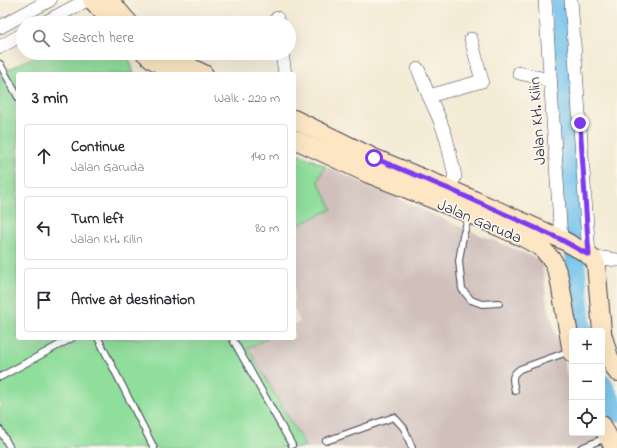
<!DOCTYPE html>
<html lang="en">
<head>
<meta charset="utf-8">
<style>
	body { margin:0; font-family:"Indie Flower",sans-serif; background:#f2f2f3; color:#2b2b33 }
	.controls { position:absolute; right:12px; bottom:12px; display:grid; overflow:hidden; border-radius:4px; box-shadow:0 4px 16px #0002 }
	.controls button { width:36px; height:36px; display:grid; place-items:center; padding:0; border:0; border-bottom:1px solid #e1e1e2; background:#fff; color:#2b2b33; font:20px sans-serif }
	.stop { position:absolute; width:12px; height:12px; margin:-9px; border:3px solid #7c3aed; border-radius:50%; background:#fff }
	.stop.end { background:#7c3aed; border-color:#fff; box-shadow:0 1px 4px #0008 }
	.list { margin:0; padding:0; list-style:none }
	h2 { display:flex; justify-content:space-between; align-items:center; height:52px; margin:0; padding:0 16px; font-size:17px }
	h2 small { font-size:13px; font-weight:400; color:#7c7c81 }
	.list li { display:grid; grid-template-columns:26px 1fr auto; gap:12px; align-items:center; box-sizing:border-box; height:64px; margin:0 8px 8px; padding:0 8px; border:1px solid #e1e1e2; border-radius:4px }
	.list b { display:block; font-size:15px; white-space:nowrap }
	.list p { margin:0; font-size:13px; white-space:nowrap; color:#7c7c81 }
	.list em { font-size:13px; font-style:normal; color:#7c7c81 }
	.icon { flex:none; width:22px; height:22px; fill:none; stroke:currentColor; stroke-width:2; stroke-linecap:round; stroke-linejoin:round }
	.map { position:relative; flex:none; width:617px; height:448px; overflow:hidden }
	.search { position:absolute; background:#fff; box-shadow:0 4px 16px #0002; left:16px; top:16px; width:280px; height:44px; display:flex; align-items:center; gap:10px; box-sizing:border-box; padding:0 14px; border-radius:22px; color:#7c7c81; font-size:15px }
	.panel { position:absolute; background:#fff; box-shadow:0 4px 16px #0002; left:16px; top:72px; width:280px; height:268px; border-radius:4px }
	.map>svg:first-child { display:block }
</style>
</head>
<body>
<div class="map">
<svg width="617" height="448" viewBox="0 0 617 448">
	<rect width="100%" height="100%" fill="#fbf7ec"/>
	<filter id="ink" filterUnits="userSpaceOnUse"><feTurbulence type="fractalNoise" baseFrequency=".025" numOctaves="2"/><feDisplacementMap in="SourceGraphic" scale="8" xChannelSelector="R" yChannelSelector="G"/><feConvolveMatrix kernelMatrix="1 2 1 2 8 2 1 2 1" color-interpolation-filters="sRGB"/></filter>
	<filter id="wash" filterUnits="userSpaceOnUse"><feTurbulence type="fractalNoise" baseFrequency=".012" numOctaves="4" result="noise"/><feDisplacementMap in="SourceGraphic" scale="16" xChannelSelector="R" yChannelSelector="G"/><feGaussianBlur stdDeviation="0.9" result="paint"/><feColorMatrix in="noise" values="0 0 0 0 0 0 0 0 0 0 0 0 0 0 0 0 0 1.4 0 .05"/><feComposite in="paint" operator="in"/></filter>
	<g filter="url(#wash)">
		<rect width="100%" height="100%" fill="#f4ebd5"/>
		<!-- industrial -->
		<polygon fill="#d0c0bc" points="325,166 461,227 542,260 546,298 569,383 572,388 572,433 596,433 604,448 300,448 305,446 248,348 268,338 294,338 294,325 300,322 294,308 294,227 332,209 318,181"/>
		<!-- green -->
		<g fill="#90de9c" stroke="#59806c">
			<polygon points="41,53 122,53 130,61 134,74 18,74 18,338 268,338 248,348 305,446 300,448 0,448 0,74"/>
			<polygon points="297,153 325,166 318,181 332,209 294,227 294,169 295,169"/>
		</g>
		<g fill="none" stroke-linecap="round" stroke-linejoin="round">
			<!-- river -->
			<g stroke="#70c1eb" stroke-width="20">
				<polyline points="560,0 576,269 581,325 583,331"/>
				<polyline points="602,384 617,412"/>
			</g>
		</g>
	</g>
	<g filter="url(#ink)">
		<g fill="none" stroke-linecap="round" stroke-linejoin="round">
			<!-- lane casing -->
			<g stroke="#424052" stroke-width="8">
				<g id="lane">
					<polyline points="0,64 18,97"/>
					<polyline points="469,216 463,236 459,261 462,289 471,300 482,304 499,303"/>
					<polyline points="98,338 154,448"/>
					<polyline points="232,338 292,445"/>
					<polyline points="0,377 72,338"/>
					<path d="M515,391C513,380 510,376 520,369L570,351"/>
					<polyline points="0,430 10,448"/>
					<polyline points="326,441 394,417 404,428 412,448"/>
					<polyline points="581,448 608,437"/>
				</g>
			</g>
			<!-- street casing -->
			<g stroke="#424052" stroke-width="14">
				<g id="street">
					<polyline points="545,0 561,239"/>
					<polyline points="571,0 589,255"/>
					<polyline points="277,18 278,23"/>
					<polyline points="44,23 87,0"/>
					<polyline points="0,27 50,0"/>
					<polyline points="0,47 23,34"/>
					<polyline points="282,53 285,74"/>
					<polyline points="418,69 429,96 482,81 471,39"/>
					<polyline points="519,73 550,80"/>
					<polyline points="429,96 439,118 446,137 455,176 449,189"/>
					<polyline points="593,259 603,258 617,260"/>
				</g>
			</g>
			<!-- secondary casing -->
			<g stroke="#424052" stroke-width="20">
				<g id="secondary">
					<polyline points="92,0 113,23"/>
					<polyline points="109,0 129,23"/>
					<polyline points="145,53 152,59 176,74"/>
					<polyline points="167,53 188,66 204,74"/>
					<polyline points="294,119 374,158 449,189 561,239 586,253 593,259 596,264 602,331"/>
					<polyline points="294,139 369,174 470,214 520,236 541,247 553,261 559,277 572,353"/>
					<polyline points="602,333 609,357 617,372"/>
					<polyline points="602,425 614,448"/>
				</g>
			</g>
			<!-- lane -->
			<use href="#lane" stroke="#fff" stroke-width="6"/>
			<!-- street -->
			<use href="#street" stroke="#fff" stroke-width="13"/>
			<!-- secondary -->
			<use href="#secondary" stroke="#fce6c4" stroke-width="18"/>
		</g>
	</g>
	<g fill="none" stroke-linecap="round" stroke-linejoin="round" filter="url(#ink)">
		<!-- route -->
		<polyline stroke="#7c3aed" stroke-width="5" points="374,158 449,189 560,239 589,255 580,123"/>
	</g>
	<g text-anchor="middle" stroke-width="3.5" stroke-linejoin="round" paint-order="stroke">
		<!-- street labels -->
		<g font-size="16" fill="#22223b" stroke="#fbf7ec">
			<text transform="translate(536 121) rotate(-94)" y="6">Jalan KH. Kilin</text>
			<text transform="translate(480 220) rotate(23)" y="6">Jalan Garuda</text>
		</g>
	</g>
</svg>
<div class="controls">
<button>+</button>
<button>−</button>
<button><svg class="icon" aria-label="locate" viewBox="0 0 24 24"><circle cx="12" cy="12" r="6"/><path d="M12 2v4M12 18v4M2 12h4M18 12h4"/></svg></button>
</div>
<div class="stop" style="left:374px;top:158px"></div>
<div class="stop end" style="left:580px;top:123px"></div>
<div class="search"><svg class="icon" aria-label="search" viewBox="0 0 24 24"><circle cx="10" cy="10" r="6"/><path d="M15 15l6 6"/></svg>Search here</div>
<section class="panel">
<h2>3 min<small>Walk · 220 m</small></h2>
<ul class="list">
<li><svg class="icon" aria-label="ahead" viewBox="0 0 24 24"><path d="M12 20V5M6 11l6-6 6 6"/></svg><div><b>Continue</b><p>Jalan Garuda</p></div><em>140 m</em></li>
<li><svg class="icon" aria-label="left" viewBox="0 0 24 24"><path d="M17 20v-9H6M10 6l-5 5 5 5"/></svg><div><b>Turn left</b><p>Jalan KH. Kilin</p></div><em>80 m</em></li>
<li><svg class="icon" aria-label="arrive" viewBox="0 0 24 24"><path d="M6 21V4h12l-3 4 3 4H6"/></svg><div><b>Arrive at destination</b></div></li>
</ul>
</section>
</div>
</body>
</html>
